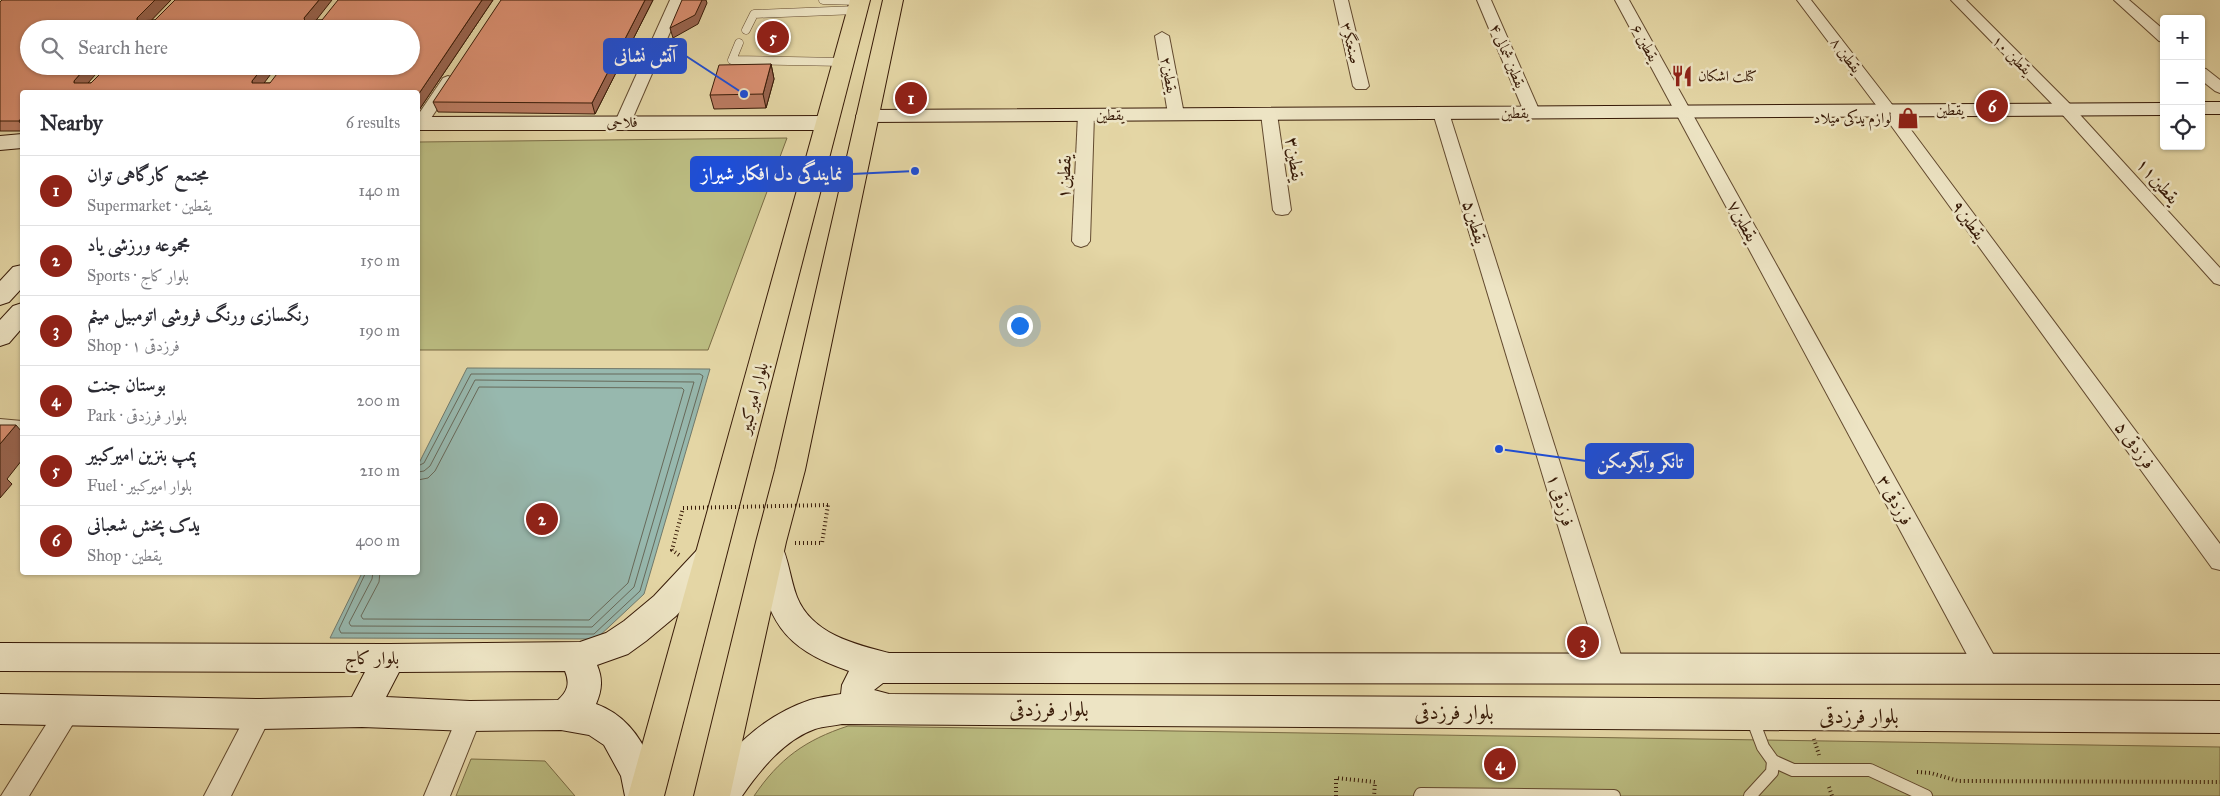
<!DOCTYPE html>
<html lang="en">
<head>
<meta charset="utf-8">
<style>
	body { margin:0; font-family:"IM FELL Great Primer",Amiri,serif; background:#f7f7f7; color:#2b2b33 }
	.controls { position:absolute; right:15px; top:15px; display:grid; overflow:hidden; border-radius:5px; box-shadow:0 1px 4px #0004 }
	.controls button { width:45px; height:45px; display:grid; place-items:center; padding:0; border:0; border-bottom:1px solid #e1e1e2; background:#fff; color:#2b2b33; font:25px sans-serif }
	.you { position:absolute; left:1019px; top:325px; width:18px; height:18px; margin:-12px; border:4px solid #fff; border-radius:50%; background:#1a73e8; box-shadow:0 0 0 8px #1a73e833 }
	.badge { display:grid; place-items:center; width:32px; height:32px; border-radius:50%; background:#8f2418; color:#fff; font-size:16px; font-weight:700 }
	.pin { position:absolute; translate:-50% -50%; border:2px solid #fff; box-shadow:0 1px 5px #0006 }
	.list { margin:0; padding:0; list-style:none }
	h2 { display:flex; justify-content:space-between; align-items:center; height:65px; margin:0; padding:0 20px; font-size:21px }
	h2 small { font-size:16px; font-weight:400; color:#7c7c81 }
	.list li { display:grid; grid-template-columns:32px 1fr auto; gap:15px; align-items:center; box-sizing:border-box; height:70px; padding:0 20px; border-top:1px solid #e1e1e2 }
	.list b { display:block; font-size:19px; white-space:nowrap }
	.list p { margin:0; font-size:16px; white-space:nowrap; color:#7c7c81 }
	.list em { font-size:16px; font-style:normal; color:#7c7c81 }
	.icon { flex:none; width:28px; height:28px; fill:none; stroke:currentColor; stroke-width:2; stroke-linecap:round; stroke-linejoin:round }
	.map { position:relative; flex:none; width:2220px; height:796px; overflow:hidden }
	.search { position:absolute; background:#fff; box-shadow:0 1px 4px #0004; left:20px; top:20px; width:400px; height:55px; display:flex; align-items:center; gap:12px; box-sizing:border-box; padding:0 18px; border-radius:28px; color:#7c7c81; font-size:19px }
	.panel { position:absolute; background:#fff; box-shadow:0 1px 4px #0004; left:20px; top:90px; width:400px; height:485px; border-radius:5px }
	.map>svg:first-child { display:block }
</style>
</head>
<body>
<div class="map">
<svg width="2220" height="796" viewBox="0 0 2220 796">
	<rect width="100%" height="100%" fill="#e4d6a5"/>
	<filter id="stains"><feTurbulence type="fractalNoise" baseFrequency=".004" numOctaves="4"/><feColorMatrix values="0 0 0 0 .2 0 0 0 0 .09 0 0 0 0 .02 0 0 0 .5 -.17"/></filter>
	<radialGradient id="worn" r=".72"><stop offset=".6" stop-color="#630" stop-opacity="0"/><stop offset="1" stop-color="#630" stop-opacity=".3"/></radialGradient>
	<!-- green -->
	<g fill="#bbbc81" stroke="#796b44">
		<polygon points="787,138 708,350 418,350 418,142"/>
		<path d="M848,726L2220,747V796H754C779,759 805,740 848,726Z"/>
		<polygon points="471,759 545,761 575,796 456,796"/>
	</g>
	<!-- water -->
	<polygon fill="#97b8ae" stroke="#71796b" points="467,368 710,369 644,594 596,639 330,638 362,573 418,572 418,465"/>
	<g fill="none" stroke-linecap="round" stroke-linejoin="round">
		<!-- shore -->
		<g stroke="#67695a" stroke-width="1">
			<polyline points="366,572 339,629 341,633 594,634 640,591 703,376 700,374 471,374 424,463 418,466"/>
			<polyline points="373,572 372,579 349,623 351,626 592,627 634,587 694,382 475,380 430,466 424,471 418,472"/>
			<polyline points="380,572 379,582 361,616 363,619 589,620 628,583 684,390 682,388 479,387 435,471 428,478 418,480"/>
		</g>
		<!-- lane-far1 casing -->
		<g stroke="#62492e" stroke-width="9">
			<g id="lane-far1">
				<polyline points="823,0 859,1"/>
				<polyline points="746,30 754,14 857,10"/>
				<polyline points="739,43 732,60 843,62"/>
			</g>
		</g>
		<!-- lane casing -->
		<g stroke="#62492e" stroke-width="14">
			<g id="lane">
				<polyline points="1752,718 1763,747 1773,761 1793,770 1870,770 1926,796"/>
				<polyline points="1420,796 1421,794 1614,796"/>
				<polyline points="1750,796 1772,772 1773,761"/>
			</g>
		</g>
		<!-- street casing -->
		<g stroke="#62492e" stroke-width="2">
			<g id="street">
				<polygon points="670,0 684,0 631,122 629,125 617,125 615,122"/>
				<polygon points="1334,0 1348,0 1369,86 1366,89 1356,89 1353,86"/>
				<polygon points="1477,0 1491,0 1540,112 1538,115 1526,115 1524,112"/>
				<polygon points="1615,0 1629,0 1997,661 2000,669 1997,677 1988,680 1979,677"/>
				<polygon points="1797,0 1811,0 1894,107 2220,544 2220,570 2212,568 1882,113"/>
				<polygon points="1951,0 1966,0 2072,106 2220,268 2220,285 2214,283 2060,112"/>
				<polygon points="2114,0 2129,0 2164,30 2164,42 2159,41"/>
				<polygon points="1162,32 1169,36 1184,114 1182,117 1170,117 1168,114 1155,36"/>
				<polygon points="2201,68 2206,69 2220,80 2220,93 2215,91 2201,80"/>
				<polygon points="448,76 453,78 456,81 425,127 418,128 418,115 443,78"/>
				<polygon points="1441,108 1447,110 1449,113 1625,668 1622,676 1613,679 1604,676 1601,668 1433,113 1435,110"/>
				<polygon points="1269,109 1275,111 1277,114 1291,210 1288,214 1282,215 1276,214 1273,210 1261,114 1263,111"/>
				<polygon points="1086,110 1092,112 1094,115 1090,241 1087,245 1081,247 1075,245 1072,241 1078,115 1080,112"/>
				<polygon points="0,419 22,421 22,435 0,435"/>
				<polygon points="70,698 79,701 82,709 29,796 1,796 61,701"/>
				<polygon points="260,703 269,706 272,714 231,796 204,796 251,706"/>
				<polygon points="470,705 479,708 482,716 450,796 424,796 461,708"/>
			</g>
		</g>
		<!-- secondary casing -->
		<g stroke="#371a07" stroke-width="2">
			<g id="secondary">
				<rect x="2201" y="102" width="19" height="12"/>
				<polygon points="2164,103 2164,115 867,122 859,121 856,116 859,111 867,110"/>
				<polygon points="827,116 835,118 838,123 835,128 827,130 418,130 418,117"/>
				<polygon points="22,134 22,148 0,150 0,136"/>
				<polygon points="22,265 22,288 9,302 0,305 0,281 13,267"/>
				<polygon points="22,303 22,328 9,343 0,346 0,320 13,306"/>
				<path d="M769,538L780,542C789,559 790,579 797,597C812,634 854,644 889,653L2220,654V684L889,683H883L874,690L889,694L2220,701V733L842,724C833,726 824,726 815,729C784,740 760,770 742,796H703C722,752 765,715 810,700C820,697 831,696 841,694L842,685L849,671C780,647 768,620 754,551L758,542Z"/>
				<path d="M709,545L720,549L724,558L720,567L676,616L646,641L628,654L597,665C603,679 602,690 596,704C635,718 653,757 661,796H625L621,776L604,745L589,735L561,730L470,731L362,727L260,729L0,724V694L260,699L352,697L365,672L0,671V643L389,644L580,642L606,633L624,621L654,596L698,549ZM565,671C570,683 568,691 558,700L470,701L386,697L399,672Z"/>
			</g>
		</g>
		<!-- primary casing -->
		<g stroke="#371a07" stroke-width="2">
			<g id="primary">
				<polygon points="850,0 870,0 664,796 628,796"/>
				<polygon points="883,0 903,0 805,470 786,542 730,796 694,796 756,542 775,470"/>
			</g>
		</g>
		<!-- path -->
		<g stroke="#371a07" stroke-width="4" stroke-dasharray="1 3" stroke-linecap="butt">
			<polyline points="795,543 822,543 828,505"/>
			<polyline points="679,555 672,550 683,508"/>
			<polyline points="1814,739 1819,755"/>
			<polyline points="1917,772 1931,773 1958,781 2220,782"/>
			<polyline points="1829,787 1832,796"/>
			<polyline points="1336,796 1336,778 1375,782 1374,796"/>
		</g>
		<!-- lane-far1 -->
		<use href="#lane-far1" stroke="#ede4c4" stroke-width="8"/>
		<!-- lane -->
		<use href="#lane" stroke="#ede4c4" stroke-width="12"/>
		<!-- street -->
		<use href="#street" fill="#ede4c4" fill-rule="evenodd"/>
		<!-- secondary -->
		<use href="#secondary" fill="#ede4c4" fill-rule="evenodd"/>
		<!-- primary -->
		<use href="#primary" fill="#e4d6a5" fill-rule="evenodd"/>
		<!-- path-bridge -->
		<polyline stroke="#371a07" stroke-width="4" stroke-dasharray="1 3" stroke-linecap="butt" points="683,508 828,505"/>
	</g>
	<!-- wall -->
	<g fill="#bb7b61" stroke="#371a07" fill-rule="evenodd">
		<path d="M171,0L151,20H322L493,0L419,110H418V92H22V131H0V2ZM29,29L411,66L270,83H88Z"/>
		<polygon points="653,0 595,114 438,112 433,102"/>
		<polygon points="771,64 774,79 766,108 714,109 710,95"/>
	</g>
	<!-- shaded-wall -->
	<g fill="#99644f" stroke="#371a07">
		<polygon points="155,0 171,0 144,28 137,21 137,18"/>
		<polygon points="319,0 332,0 310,28 305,21 304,18"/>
		<polygon points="482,0 493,0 419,110 418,106 418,95"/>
		<polygon points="645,0 653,0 595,114 592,103"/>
		<polygon points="702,0 706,0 707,3 698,24 673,38 670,28"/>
		<polygon points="771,64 774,79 766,108 763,94"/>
		<polygon points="87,66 103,66 81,91 74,83 74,81"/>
		<polygon points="264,66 277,66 258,91 252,83 252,81"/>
		<polygon points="22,117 22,126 19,121"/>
		<polygon points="16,425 22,432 22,460 7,479 12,484 0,498 0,444"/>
	</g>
	<!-- building -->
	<g fill="#da8f71" stroke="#371a07" fill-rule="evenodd">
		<path d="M2,0H155L137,18V21L155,20L175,0H319L304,18L305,21L322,20L338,0H482L418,95V92H22V117L19,121H0V2ZM29,29H411V66H283L270,83H252V81L264,66H108L91,83H74V81L87,66H29Z"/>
		<polygon points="501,0 645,0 592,103 433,102"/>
		<polygon points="682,0 702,0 695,15 670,28"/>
		<polygon points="771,64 763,94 710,95 719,65"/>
		<polygon points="0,425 16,425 0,444"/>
	</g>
	<!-- icons -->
	<defs>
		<g id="restaurant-bare" transform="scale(1.725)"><path d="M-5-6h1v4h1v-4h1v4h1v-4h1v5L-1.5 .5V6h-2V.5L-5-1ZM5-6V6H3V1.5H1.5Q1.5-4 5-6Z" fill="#8f2418" stroke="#ede4c4" stroke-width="2.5" paint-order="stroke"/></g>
		<g id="shop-bare" transform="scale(1.725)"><path d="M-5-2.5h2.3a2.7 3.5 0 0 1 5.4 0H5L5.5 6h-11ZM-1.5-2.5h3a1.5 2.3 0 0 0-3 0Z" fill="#8f2418" stroke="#ede4c4" stroke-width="2.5" paint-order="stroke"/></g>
	</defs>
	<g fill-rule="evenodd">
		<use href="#restaurant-bare" x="1682" y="76"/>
		<use href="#shop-bare" x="1908" y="118"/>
	</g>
	<g text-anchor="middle" stroke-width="5" stroke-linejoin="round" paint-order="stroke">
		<!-- far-street labels -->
		<g font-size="15" fill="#371a07" stroke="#ede4c4">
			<text transform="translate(1351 43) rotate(76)" y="5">صنعتگر۳</text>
			<text transform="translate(1645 43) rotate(61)" y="5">یقطین ۶</text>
			<text transform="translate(1846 55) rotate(53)" y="5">یقطین ۸</text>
			<text transform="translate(2012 55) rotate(45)" y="5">یقطین ۱۰</text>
			<text transform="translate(1508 56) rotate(67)" y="5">یقطین شمالی ۴</text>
			<text transform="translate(1169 75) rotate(80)" y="5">یقطین۲</text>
			<text x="1950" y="115">یقطین</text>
			<text x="1515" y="118">یقطین</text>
			<text x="1110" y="120">یقطین</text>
			<text x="622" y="127">فلاحی</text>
		</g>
		<!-- far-poi labels -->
		<g font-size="15" fill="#371a07" stroke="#ede4c4" text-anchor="start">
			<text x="1698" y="81">کتلت اشکان</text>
			<text x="1892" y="123" text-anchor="end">لوازم یدکی میلاد</text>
		</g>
		<!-- street labels -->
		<g font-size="18" fill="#371a07" stroke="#ede4c4">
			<text transform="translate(1295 159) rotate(82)" y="6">یقطین۳</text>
			<text transform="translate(1064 177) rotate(-88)" y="6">یقطین۱</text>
			<text transform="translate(2158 181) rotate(48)" y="6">یقطین۱۱</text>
			<text transform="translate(1969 220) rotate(54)" y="6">یقطین۹</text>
			<text transform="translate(1743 221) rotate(61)" y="6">یقطین۷</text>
			<text transform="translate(1475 222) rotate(73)" y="6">یقطین۵</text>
			<text transform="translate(753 398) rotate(-75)" y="6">بلوار امیرکبیر</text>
			<text transform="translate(2135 445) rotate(54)" y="6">فرزدقی ۵</text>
			<text transform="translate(1561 500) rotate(73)" y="6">فرزدقی ۱</text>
			<text transform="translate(1895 500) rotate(61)" y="6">فرزدقی ۳</text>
			<text x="372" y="664">بلوار کاج</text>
		</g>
		<!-- near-street labels -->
		<g font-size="21" fill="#371a07" stroke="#ede4c4">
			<text x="1049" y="716">بلوار فرزدقی</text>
			<text x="1454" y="719">بلوار فرزدقی</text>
			<text x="1859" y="723">بلوار فرزدقی</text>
		</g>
	</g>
	<!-- callouts -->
	<path fill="none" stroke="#1d4ed8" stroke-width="2" d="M744 94L686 56M915 171L852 174M1499 449L1586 461"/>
	<g fill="#1d4ed8" stroke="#ede4c4" stroke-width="2">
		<circle cx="744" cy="94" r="5"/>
		<circle cx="915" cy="171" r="5"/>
		<circle cx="1499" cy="449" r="5"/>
	</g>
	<g fill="#1d4ed8" stroke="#1d4ed8" stroke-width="2">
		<rect x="604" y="39" width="82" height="34" rx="5"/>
		<rect x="691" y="157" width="161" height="34" rx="5"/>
		<rect x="1586" y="444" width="107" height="34" rx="5"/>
	</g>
	<g font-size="19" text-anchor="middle" font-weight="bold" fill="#fff">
		<text x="645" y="62">آتش نشانی</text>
		<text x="772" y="180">نمایندگی دل افکار شیراز</text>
		<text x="1640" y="468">تانکر وآبگرمکن</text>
	</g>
	<rect width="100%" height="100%" filter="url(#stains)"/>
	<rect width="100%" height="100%" fill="url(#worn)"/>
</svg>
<div class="controls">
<button>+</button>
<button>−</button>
<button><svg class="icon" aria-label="locate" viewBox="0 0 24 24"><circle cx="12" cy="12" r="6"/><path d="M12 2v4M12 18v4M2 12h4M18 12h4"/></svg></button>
</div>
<div class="you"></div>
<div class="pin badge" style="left:911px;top:98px">1</div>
<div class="pin badge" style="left:542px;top:519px">2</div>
<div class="pin badge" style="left:1583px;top:642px">3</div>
<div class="pin badge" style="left:1500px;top:764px">4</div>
<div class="pin badge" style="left:773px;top:37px">5</div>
<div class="pin badge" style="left:1992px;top:106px">6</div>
<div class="search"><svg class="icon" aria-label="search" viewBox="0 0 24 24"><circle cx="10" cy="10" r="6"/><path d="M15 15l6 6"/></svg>Search here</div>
<section class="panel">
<h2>Nearby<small>6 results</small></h2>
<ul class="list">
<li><span class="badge">1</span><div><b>مجتمع کارگاهی توان</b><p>Supermarket · یقطین</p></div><em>140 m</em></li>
<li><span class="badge">2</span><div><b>مجموعه ورزشی یاد</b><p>Sports · بلوار کاج</p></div><em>150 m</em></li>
<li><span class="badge">3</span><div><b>رنگسازی ورنگ فروشی اتومبیل میثم</b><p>Shop · فرزدقی ۱</p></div><em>190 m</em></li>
<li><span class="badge">4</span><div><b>بوستان جنت</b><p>Park · بلوار فرزدقی</p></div><em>200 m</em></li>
<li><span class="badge">5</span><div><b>پمپ بنزین امیرکبیر</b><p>Fuel · بلوار امیرکبیر</p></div><em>210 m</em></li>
<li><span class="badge">6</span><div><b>یدک پخش شعبانی</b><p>Shop · یقطین</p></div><em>400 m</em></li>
</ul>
</section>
</div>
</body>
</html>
